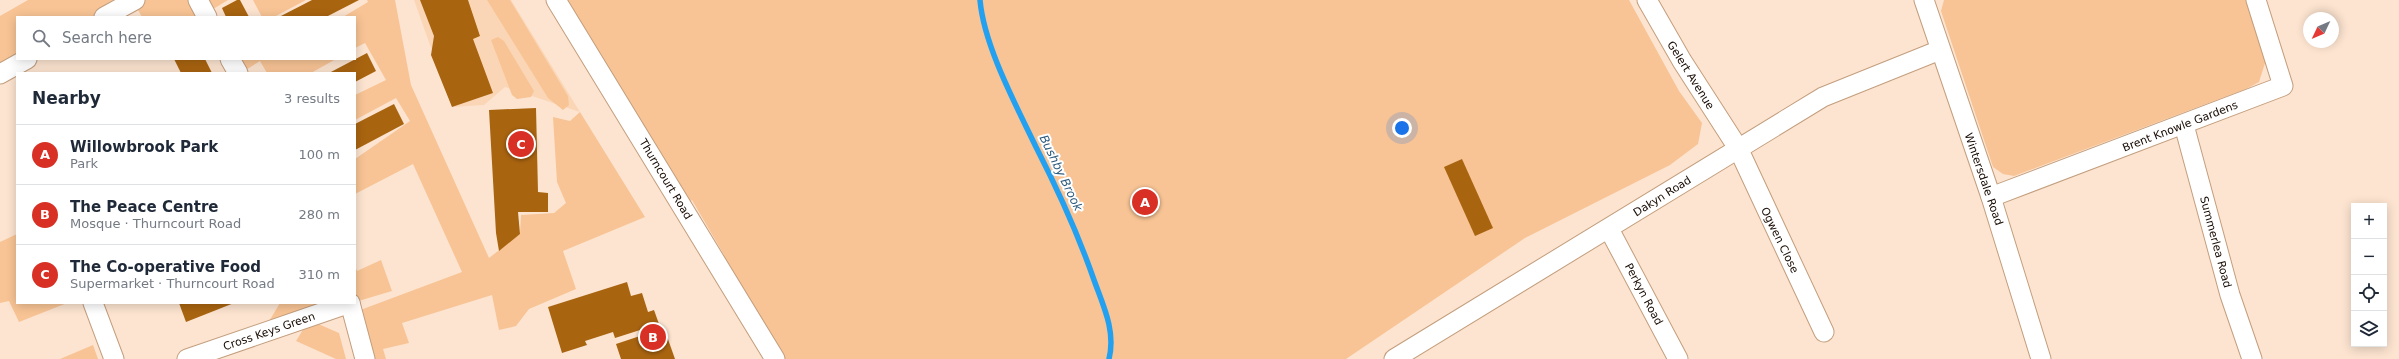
<!DOCTYPE html>
<html lang="en">
<head>
<meta charset="utf-8">
<style>
	body { margin:0; font-family:"DejaVu Sans",sans-serif; background:#f6f6f7; color:#1f2937 }
	.controls { position:absolute; right:12px; bottom:12px; display:grid; overflow:hidden; border-radius:0px; box-shadow:0 2px 10px #0003 }
	.controls button { width:36px; height:36px; display:grid; place-items:center; padding:0; border:0; border-bottom:1px solid #e0e1e3; background:#fff; color:#1f2937; font:20px sans-serif }
	.compass { position:absolute; left:2303px; top:12px; width:36px; height:36px; border-radius:50%; background:#fff; box-shadow:0 2px 10px #0003; rotate:226deg }
	.you { position:absolute; left:1402px; top:128px; width:14px; height:14px; margin:-10px; border:3px solid #fff; border-radius:50%; background:#1a73e8; box-shadow:0 0 0 6px #1a73e833 }
	.badge { display:grid; place-items:center; width:26px; height:26px; border-radius:50%; background:#d93025; color:#fff; font-size:13px; font-weight:700 }
	.pin { position:absolute; translate:-50% -50%; border:2px solid #fff; box-shadow:0 1px 4px #0006 }
	.list { margin:0; padding:0; list-style:none }
	h2 { display:flex; justify-content:space-between; align-items:center; height:52px; margin:0; padding:0 16px; font-size:17px }
	h2 small { font-size:13px; font-weight:400; color:#747a83 }
	.list li { display:grid; grid-template-columns:26px 1fr auto; gap:12px; align-items:center; box-sizing:border-box; height:60px; padding:0 16px; border-top:1px solid #e0e1e3 }
	.list b { display:block; font-size:15px; white-space:nowrap }
	.list p { margin:0; font-size:13px; white-space:nowrap; color:#747a83 }
	.list em { font-size:13px; font-style:normal; color:#747a83 }
	.icon { flex:none; width:22px; height:22px; fill:none; stroke:currentColor; stroke-width:2; stroke-linecap:round; stroke-linejoin:round }
	.map { position:relative; flex:none; width:2399px; height:359px; overflow:hidden }
	.search { position:absolute; background:#fff; box-shadow:0 2px 10px #0003; left:16px; top:16px; width:340px; height:44px; display:flex; align-items:center; gap:10px; box-sizing:border-box; padding:0 14px; border-radius:0px; color:#747a83; font-size:15px }
	.panel { position:absolute; background:#fff; box-shadow:0 2px 10px #0003; left:16px; top:72px; width:340px; height:232px; border-radius:0px }
	.map>svg:first-child { display:block }
</style>
</head>
<body>
<div class="map">
<svg width="2399" height="359" viewBox="0 0 2399 359">
	<rect width="100%" height="100%" fill="#fce4d0"/>
	<!-- built -->
	<polygon fill="#fbd6b6" points="414,0 511,0 580,112 505,87 484,105 452,107"/>
	<!-- green -->
	<g fill="#f8c495">
		<polygon points="28,0 228,0 200,17 142,17 133,1 102,17 17,17 17,59 0,72 0,16"/>
		<polygon points="253,0 306,0 274,17 262,17"/>
		<polygon points="367,0 395,0 411,85 489,258 520,234 521,215 554,213 566,203 557,182 553,117 570,121 580,112 645,217 563,251 576,289 529,309 516,326 499,330 492,295 402,323 409,343 383,349 386,359 366,359 355,312 462,272 413,164 355,194 355,159 410,121 396,98 355,120 355,95 386,80 365,43 355,48 355,17 343,17 368,2"/>
		<polygon points="487,0 510,0 568,96 569,105 563,110 548,98"/>
		<polygon points="563,0 1629,0 1679,91 1702,123 1698,144 1670,165 1525,238 1346,359 785,359 721,259 724,255 692,200 688,203"/>
		<polygon points="1944,0 2249,0 2266,60 2259,82 2246,89 2014,176 2003,174 1993,167 1941,11"/>
		<polygon points="498,37 504,41 534,91 531,97 517,99 512,95 491,40"/>
		<polygon points="230,59 336,59 311,73 267,73 260,61 241,73"/>
		<polygon points="17,234 17,303 67,303 19,322 9,301 0,303 0,242"/>
		<polygon points="381,260 392,291 355,302 355,266 357,271"/>
		<polygon points="280,303 350,303 262,333"/>
		<polygon points="309,320 339,333 346,359 336,359 296,341"/>
		<polygon points="93,345 98,359 60,359"/>
	</g>
	<g fill="none" stroke-linecap="round" stroke-linejoin="round">
		<!-- stream -->
		<path stroke="#23a1f0" stroke-width="5.5" d="M980,0C984,46 1016,105 1036,147C1058,190 1078,234 1094,280C1103,305 1116,331 1109,359"/>
	</g>
	<!-- building -->
	<g fill="#a96410">
		<polygon points="237,0 240,0 249,17 226,17 222,8"/>
		<polygon points="312,0 359,0 326,17 279,17"/>
		<polygon points="420,0 468,0 480,36 473,39 493,93 452,107 431,55 434,36"/>
		<polygon points="367,53 376,71 355,82 355,73 329,73"/>
		<polygon points="174,59 205,59 212,73 181,73"/>
		<polygon points="394,104 404,124 355,150 355,124"/>
		<polygon points="536,108 538,192 548,193 548,212 518,212 520,234 499,251 496,233 489,110"/>
		<polygon points="1462,159 1493,228 1475,236 1444,167"/>
		<polygon points="627,282 631,296 642,293 648,312 654,310 659,324 615,338 613,332 585,341 587,345 562,353 548,307"/>
		<polygon points="179,303 234,303 186,322"/>
		<polygon points="664,328 675,359 621,359 616,344"/>
	</g>
	<g fill="none" stroke-linecap="round" stroke-linejoin="round">
		<!-- minor casing -->
		<g stroke="#c39e7d" stroke-width="21">
			<g id="minor">
				<polyline points="198,0 207,17"/>
				<polyline points="556,0 775,359"/>
				<polyline points="1647,0 1682,61 1738,148 1824,332"/>
				<polyline points="1924,0 1991,197 2041,359"/>
				<polyline points="104,17 135,0"/>
				<polyline points="230,59 238,73"/>
				<polyline points="0,74 27,59"/>
				<polyline points="2184,125 2230,295 2252,359"/>
				<polyline points="1991,197 2283,86 2256,0"/>
				<polyline points="1609,229 1678,359"/>
				<polyline points="93,303 114,359"/>
				<polyline points="350,303 365,359"/>
				<polyline points="187,359 350,303"/>
				<polyline points="1394,359 1823,97 1940,50"/>
			</g>
		</g>
		<!-- minor -->
		<use href="#minor" stroke="#fff" stroke-width="19"/>
	</g>
	<g text-anchor="middle" stroke-width="4" stroke-linejoin="round" paint-order="stroke">
		<!-- street labels -->
		<g font-size="11" fill="#170a02" stroke="#fff">
			<text transform="translate(1691 75) rotate(58)" y="4">Gelert Avenue</text>
			<text transform="translate(2180 126) rotate(-21)" y="4">Brent Knowle Gardens</text>
			<text transform="translate(666 179) rotate(59)" y="4">Thurncourt Road</text>
			<text transform="translate(1984 179) rotate(71)" y="4">Wintersdale Road</text>
			<text transform="translate(1662 196) rotate(-32)" y="4">Dakyn Road</text>
			<text transform="translate(1780 240) rotate(64)" y="4">Ogwen Close</text>
			<text transform="translate(2216 242) rotate(75)" y="4">Summerlea Road</text>
			<text transform="translate(1644 294) rotate(62)" y="4">Perkyn Road</text>
			<text transform="translate(269 331) rotate(-19)" y="4">Cross Keys Green</text>
		</g>
		<!-- water labels -->
		<g font-size="12" font-style="italic" fill="#2d5a7c" stroke="#fff">
			<text transform="translate(1061 173) rotate(64)" y="4">Bushby Brook</text>
		</g>
	</g>
</svg>
<div class="controls">
<button>+</button>
<button>−</button>
<button><svg class="icon" aria-label="locate" viewBox="0 0 24 24"><circle cx="12" cy="12" r="6"/><path d="M12 2v4M12 18v4M2 12h4M18 12h4"/></svg></button>
<button><svg class="icon" aria-label="layers" viewBox="0 0 24 24"><path d="M12 4l9 5-9 5-9-5zM3 14l9 5 9-5"/></svg></button>
</div>
<svg class="compass" viewBox="-18 -18 36 36"><path d="M0-13l5 13h-10z" fill="#e53935"/><path d="M0 13l5-13h-10z" fill="#747a83"/></svg>
<div class="you"></div>
<div class="pin badge" style="left:1145px;top:202px">A</div>
<div class="pin badge" style="left:653px;top:337px">B</div>
<div class="pin badge" style="left:521px;top:144px">C</div>
<div class="search"><svg class="icon" aria-label="search" viewBox="0 0 24 24"><circle cx="10" cy="10" r="6"/><path d="M15 15l6 6"/></svg>Search here</div>
<section class="panel">
<h2>Nearby<small>3 results</small></h2>
<ul class="list">
<li><span class="badge">A</span><div><b>Willowbrook Park</b><p>Park</p></div><em>100 m</em></li>
<li><span class="badge">B</span><div><b>The Peace Centre</b><p>Mosque · Thurncourt Road</p></div><em>280 m</em></li>
<li><span class="badge">C</span><div><b>The Co-operative Food</b><p>Supermarket · Thurncourt Road</p></div><em>310 m</em></li>
</ul>
</section>
</div>
</body>
</html>
